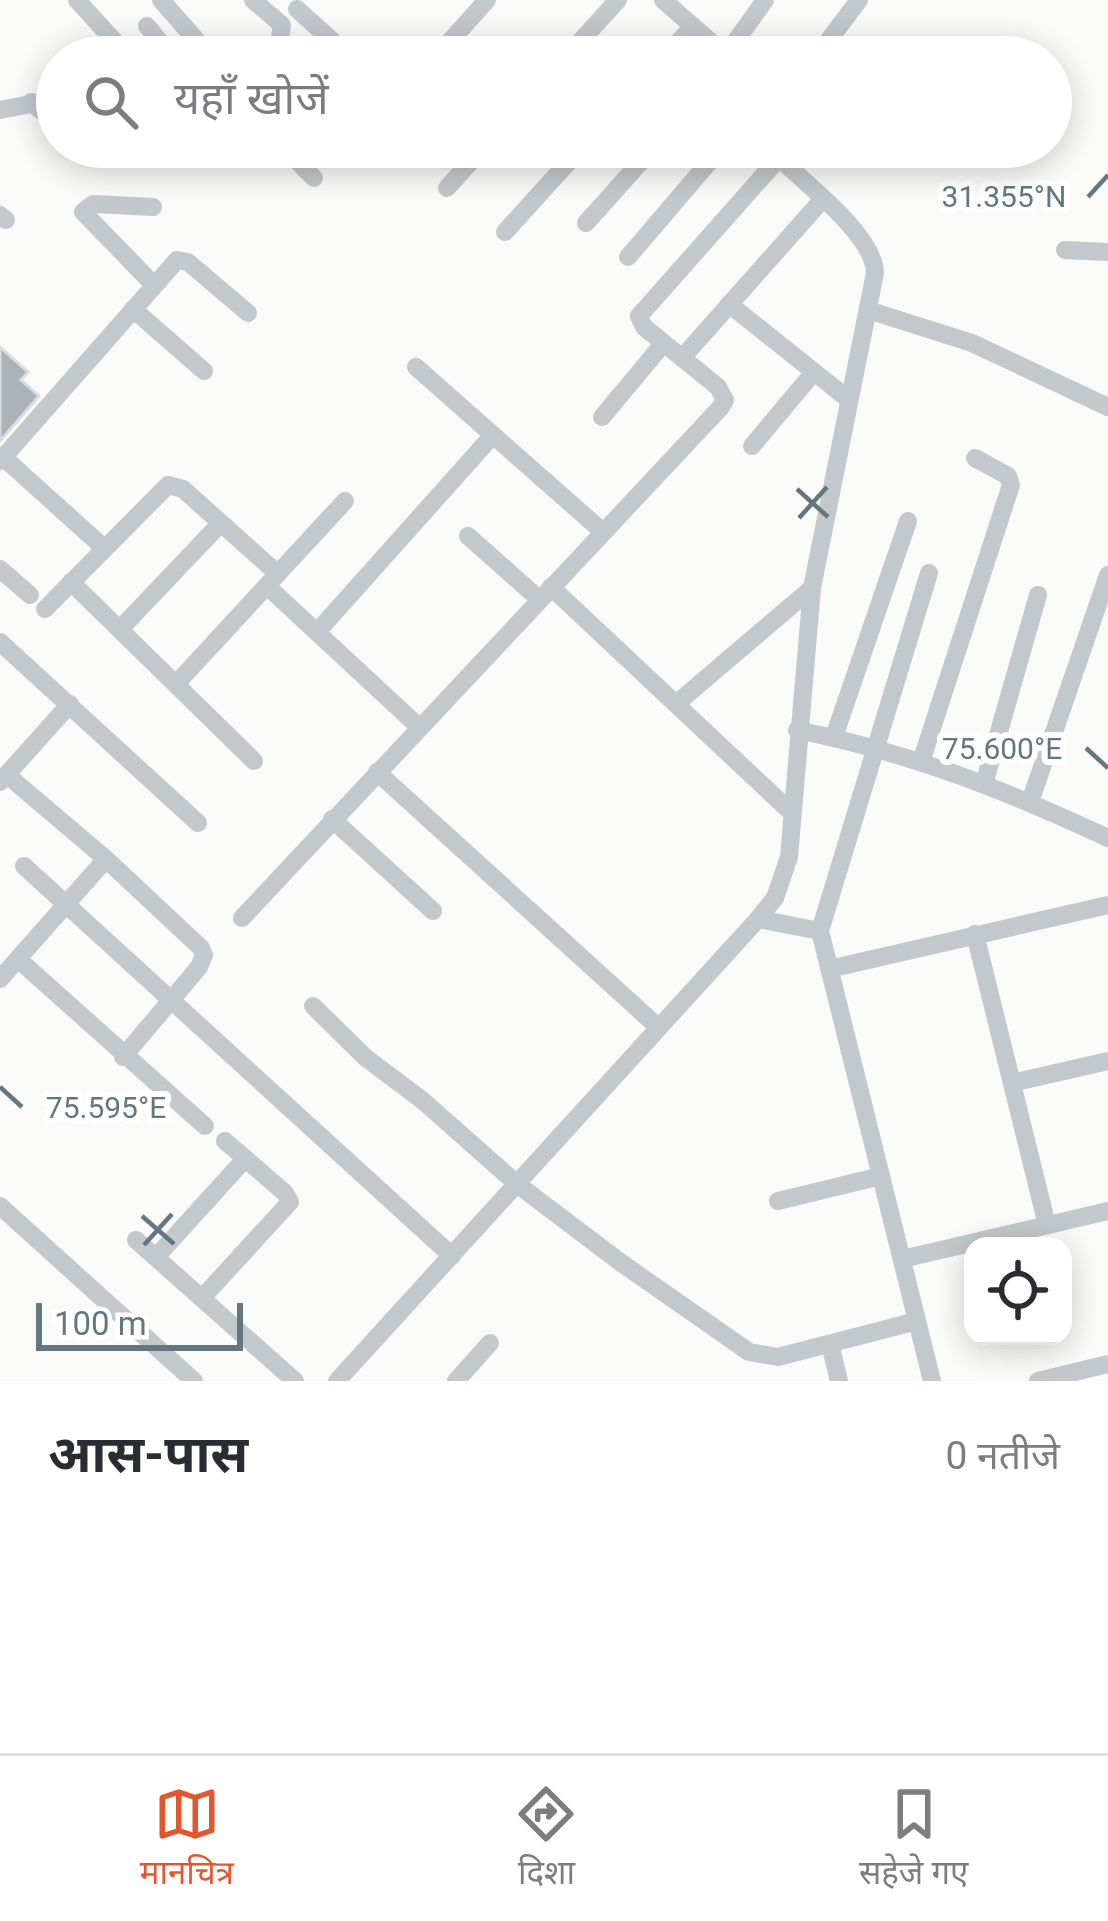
<!DOCTYPE html>
<html lang="hi">
<head>
<meta charset="utf-8">
<style>
	body { margin:0; font-family:Roboto,"Noto Sans Devanagari",sans-serif; background:#f7f7f7; color:#2b2b33 }
	.controls { position:absolute; right:36px; bottom:36px; display:grid; overflow:hidden; border-radius:24px; box-shadow:0 6px 30px #0003 }
	.controls button { width:108px; height:108px; display:grid; place-items:center; padding:0; border:0; border-bottom:3px solid #e1e1e2; background:#fff; color:#2b2b33; font:60px sans-serif }
	.scale { position:absolute; left:36px; bottom:30px; width:207px; box-sizing:border-box; padding-left:12px; border:6px solid #657683; border-top:0; font-size:33px; line-height:42px; white-space:nowrap; color:#657683; -webkit-text-stroke:9px #fff; paint-order:stroke }
	.list { margin:0; padding:0; list-style:none }
	h2 { display:flex; justify-content:space-between; align-items:center; height:156px; margin:0; padding:0 48px; font-size:51px }
	h2 small { font-size:39px; font-weight:400; color:#7c7c81 }
	.icon { flex:none; width:66px; height:66px; fill:none; stroke:currentColor; stroke-width:2; stroke-linecap:round; stroke-linejoin:round }
	.map { position:relative; flex:none; width:1108px; height:1381px; overflow:hidden }
	.search { position:absolute; background:#fff; box-shadow:0 6px 30px #0003; left:36px; right:36px; top:36px; height:132px; display:flex; align-items:center; gap:30px; box-sizing:border-box; padding:0 42px; border-radius:66px; color:#7c7c81; font-size:45px }
	.sheet { height:372px; background:#fff }
	nav { display:flex; justify-content:space-around; align-items:center; box-sizing:border-box; height:168px; border-top:3px solid #e1e1e2; background:#fff; font-size:33px; color:#7c7c81 }
	nav a { display:grid; justify-items:center; gap:6px }
	nav .on { color:#e4572e }
	.map>svg:first-child { display:block }
</style>
</head>
<body>
<div class="map">
<svg width="1108" height="1381" viewBox="0 0 1108 1381">
	<rect width="100%" height="100%" fill="#fafaf8"/>
	<!-- building -->
	<polygon fill="#aab3b9" stroke="#dcdcda" stroke-width="3" points="0,347 28,372 21,380 39,396 0,441"/>
	<g fill="none" stroke-linecap="round" stroke-linejoin="round">
		<!-- minor -->
		<g stroke="#c3c8cc" stroke-width="18">
			<polyline points="77,0 116,43 114,57"/>
			<polyline points="161,0 211,57"/>
			<polyline points="253,0 282,25 277,57"/>
			<polyline points="663,0 728,57"/>
			<polyline points="297,9 350,57"/>
			<polyline points="147,26 172,57"/>
			<polyline points="726,55 765,0"/>
			<polyline points="436,57 487,0"/>
			<polyline points="566,57 618,0"/>
			<polyline points="665,57 693,26"/>
			<polyline points="816,57 859,0"/>
			<polyline points="31,102 57,124"/>
			<polyline points="0,110 57,99"/>
			<polyline points="283,147 314,178"/>
			<polyline points="447,188 484,147"/>
			<polyline points="153,207 93,204 83,212 154,285"/>
			<polyline points="0,215 6,220"/>
			<polyline points="586,223 654,147"/>
			<polyline points="505,232 582,147"/>
			<polyline points="1065,250 1108,252"/>
			<polyline points="628,257 722,147"/>
			<polyline points="729,304 848,399"/>
			<polyline points="133,309 204,371"/>
			<polyline points="871,311 972,343 1108,407"/>
			<polyline points="682,358 822,200"/>
			<polyline points="416,367 603,532"/>
			<polyline points="602,417 663,344"/>
			<polyline points="752,446 814,372"/>
			<polyline points="3,457 104,548"/>
			<polyline points="0,461 177,260 188,262 248,313"/>
			<polyline points="468,536 539,599"/>
			<polyline points="0,569 30,595"/>
			<polyline points="929,573 820,931 932,1381"/>
			<polyline points="71,582 254,761"/>
			<polyline points="267,586 419,727"/>
			<polyline points="551,587 792,813"/>
			<polyline points="45,609 168,485 183,489 278,574"/>
			<polyline points="121,628 220,524"/>
			<polyline points="317,632 493,435"/>
			<polyline points="0,642 198,823"/>
			<polyline points="176,684 345,501"/>
			<polyline points="676,704 812,588"/>
			<path d="M797,730C911,753 1003,789 1108,838"/>
			<polyline points="834,737 908,521"/>
			<polyline points="922,759 1011,485 1008,476 975,458"/>
			<polyline points="377,772 658,1027"/>
			<polyline points="7,775 106,859 201,948 204,955 199,967 123,1057"/>
			<polyline points="0,782 70,704"/>
			<polyline points="984,784 1038,595"/>
			<polyline points="1030,802 1108,575"/>
			<polyline points="332,819 433,911"/>
			<polyline points="24,866 452,1256"/>
			<polyline points="242,918 721,407 725,400 718,387 644,327 639,316 779,158"/>
			<polyline points="758,919 820,931"/>
			<polyline points="975,934 1047,1225"/>
			<polyline points="19,960 205,1126"/>
			<polyline points="829,969 1108,905"/>
			<polyline points="0,979 106,859"/>
			<polyline points="313,1006 366,1058 422,1100 517,1184 620,1262 749,1352 778,1357 917,1321"/>
			<polyline points="1012,1083 1108,1061"/>
			<polyline points="778,1201 881,1176"/>
			<polyline points="0,1206 194,1381"/>
			<polyline points="136,1240 295,1381"/>
			<polyline points="156,1257 245,1159"/>
			<polyline points="902,1259 1108,1211"/>
			<polyline points="202,1298 290,1202 285,1193 225,1141"/>
			<polyline points="830,1344 839,1381"/>
			<path d="M337,1381L758,919L775,898L789,857L812,588L875,273C874,235 807,185 779,158L787,147"/>
			<polyline points="456,1381 490,1343"/>
			<polyline points="1038,1381 1108,1364"/>
		</g>
	</g>
	<!-- ticks -->
	<path fill="none" stroke="#657683" stroke-width="4.5" d="M1088,197L1108,175M797,489L828,517M799,518L827,487M1086,748L1108,768M0,1087L22,1107M142,1216L174,1244M144,1245L172,1214"/>
	<g font-size="30" text-anchor="middle" fill="#657683" stroke="#fff" stroke-width="12" stroke-linejoin="round" paint-order="stroke">
		<text x="1004" y="207">31.355°N</text>
		<text x="1002" y="759">75.600°E</text>
		<text x="106" y="1118">75.595°E</text>
	</g>
</svg>
<div class="controls">
<button><svg class="icon" aria-label="locate" viewBox="0 0 24 24"><circle cx="12" cy="12" r="6"/><path d="M12 2v4M12 18v4M2 12h4M18 12h4"/></svg></button>
</div>
<div class="scale">100 m</div>
<div class="search"><svg class="icon" aria-label="search" viewBox="0 0 24 24"><circle cx="10" cy="10" r="6"/><path d="M15 15l6 6"/></svg>यहाँ खोजें</div>
</div>
<section class="sheet">
<h2>आस-पास<small>0 नतीजे</small></h2>
<ul class="list">
</ul>
</section>
<nav>
<a class="on"><svg class="icon" aria-label="map" viewBox="0 0 24 24"><path d="M3 6l6-2 6 2 6-2v14l-6 2-6-2-6 2zM9 4v14M15 6v14"/></svg>मानचित्र</a>
<a><svg class="icon" aria-label="directions" viewBox="0 0 24 24"><path d="M12 3l9 9-9 9-9-9zM9 14v-3h6M13 9l2 2-2 2"/></svg>दिशा</a>
<a><svg class="icon" aria-label="saved" viewBox="0 0 24 24"><path d="M7 4h10v16l-5-4-5 4z"/></svg>सहेजे गए</a>
</nav>
</body>
</html>
